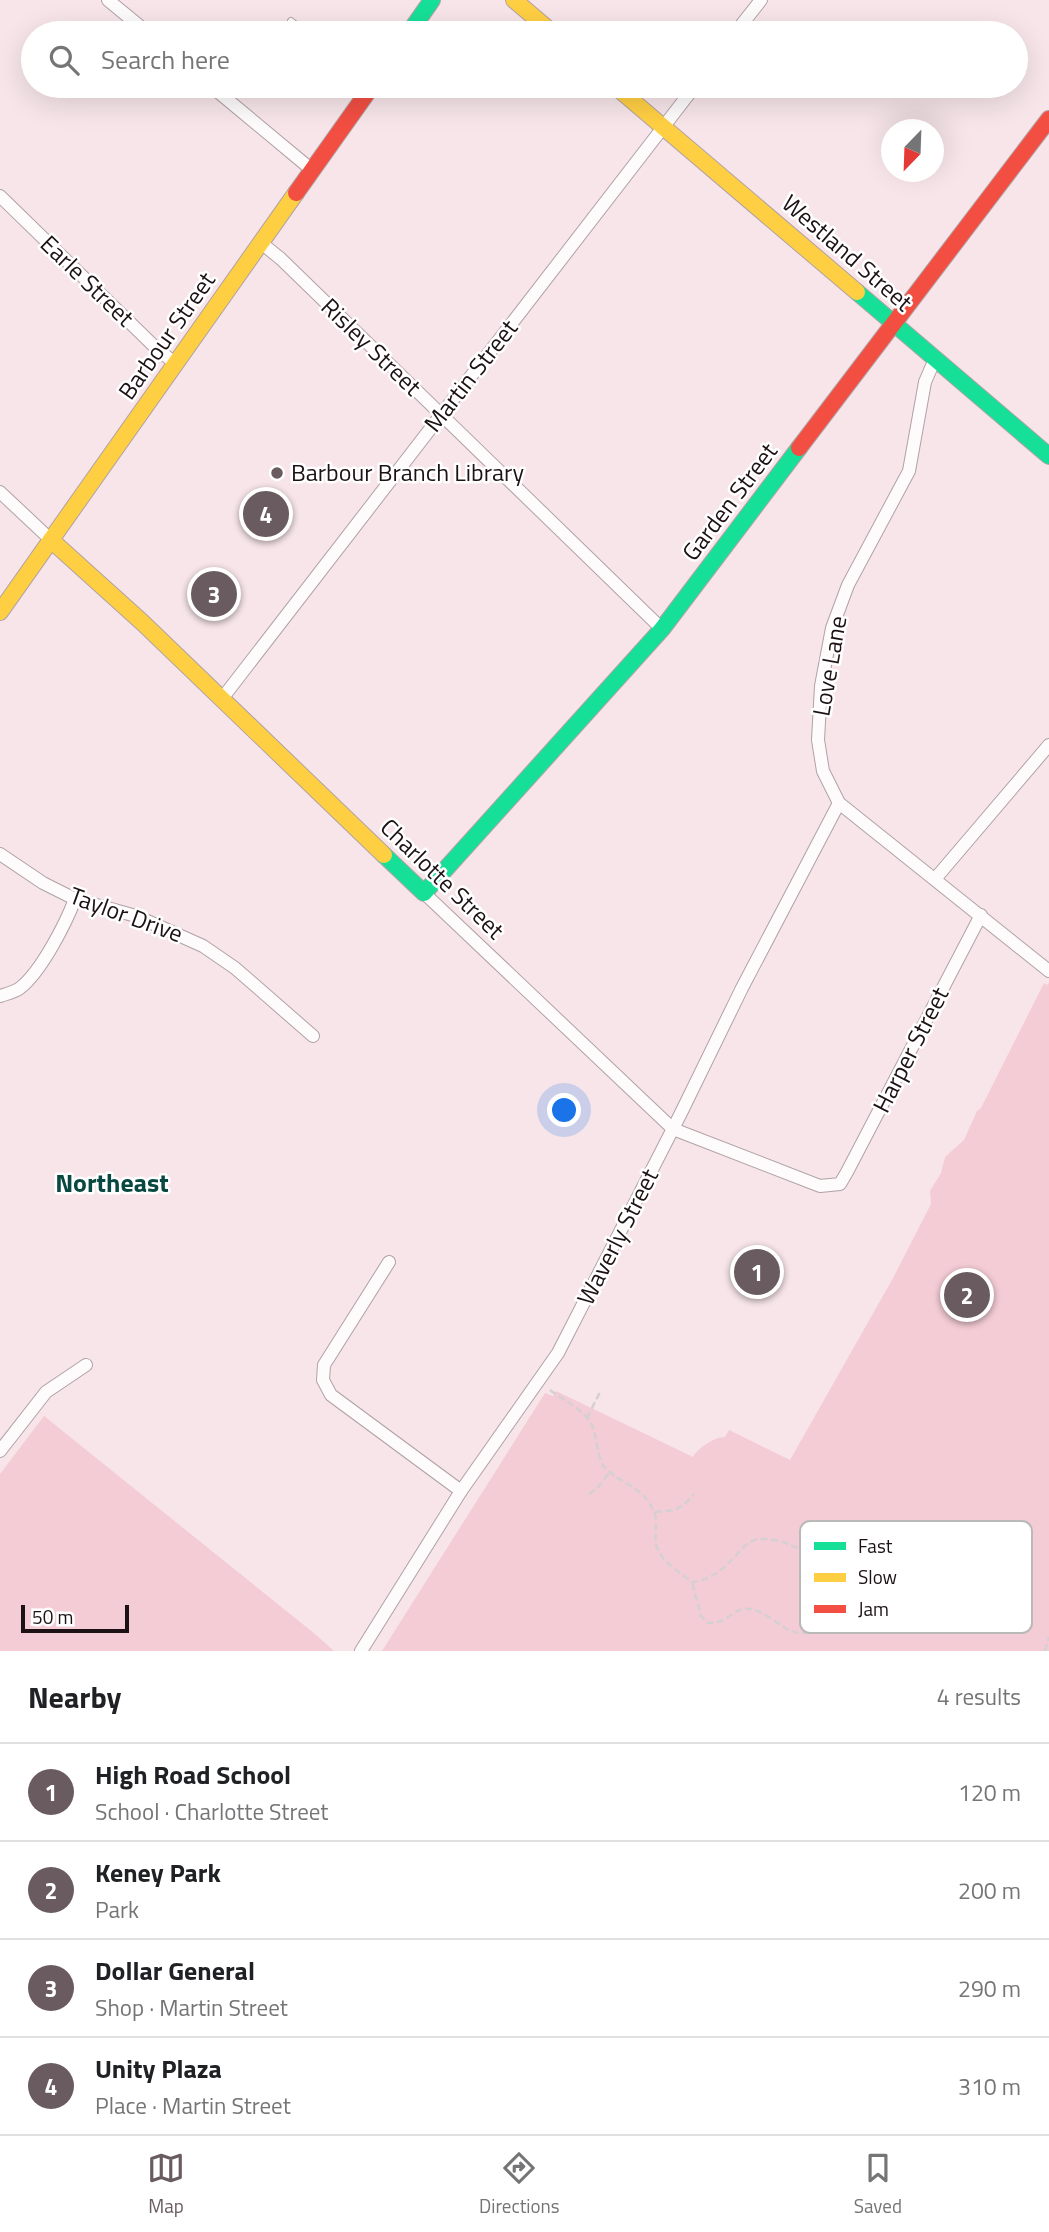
<!DOCTYPE html>
<html lang="en">
<head>
<meta charset="utf-8">
<style>
	body { margin:0; font-family:"Titillium Web",sans-serif; background:#f2f2f2; color:#202124 }
	.compass { position:absolute; left:881px; top:119px; width:63px; height:63px; border-radius:50%; background:#fff; box-shadow:0 7px 28px #0002; rotate:203deg }
	.scale { position:absolute; left:21px; bottom:18px; width:108px; box-sizing:border-box; padding-left:7px; border:4px solid #1c1114; border-top:0; font-size:19px; line-height:24px; white-space:nowrap; color:#1c1114; -webkit-text-stroke:5px #fff; paint-order:stroke }
	.you { position:absolute; left:565px; top:1111px; width:24px; height:24px; margin:-18px; border:5px solid #fff; border-radius:50%; background:#1a73e8; box-shadow:0 0 0 10px #1a73e833 }
	.badge { display:grid; place-items:center; width:46px; height:46px; border-radius:50%; background:#695b5f; color:#fff; font-size:23px; font-weight:700 }
	.pin { position:absolute; translate:-50% -50%; border:4px solid #fff; box-shadow:0 2px 7px #0006 }
	.list { margin:0; padding:0; list-style:none }
	h2 { display:flex; justify-content:space-between; align-items:center; height:91px; margin:0; padding:0 28px; font-size:30px }
	h2 small { font-size:23px; font-weight:400; color:#757577 }
	.list li { display:grid; grid-template-columns:46px 1fr auto; gap:21px; align-items:center; box-sizing:border-box; height:98px; padding:0 28px; border-top:2px solid #e0e0e0 }
	.list b { display:block; font-size:26px; white-space:nowrap }
	.list p { margin:0; font-size:23px; white-space:nowrap; color:#757577 }
	.list em { font-size:23px; font-style:normal; color:#757577 }
	.icon { flex:none; width:38px; height:38px; fill:none; stroke:currentColor; stroke-width:2; stroke-linecap:round; stroke-linejoin:round }
	.map { position:relative; flex:none; width:1049px; height:1651px; overflow:hidden }
	.search { position:absolute; background:#fff; box-shadow:0 7px 28px #0002; left:21px; right:21px; top:21px; height:77px; display:flex; align-items:center; gap:18px; box-sizing:border-box; padding:0 24px; border-radius:38px; color:#757577; font-size:26px }
	.sheet { height:483px; background:#fff }
	nav { display:flex; justify-content:space-around; align-items:center; box-sizing:border-box; height:98px; border-top:2px solid #e0e0e0; background:#fff; font-size:19px; color:#757577 }
	nav a { display:grid; justify-items:center; gap:4px }
	nav .on { color:#695b5f }
	.map>svg:first-child { display:block }
</style>
</head>
<body>
<div class="map">
<svg width="1049" height="1651" viewBox="0 0 1049 1651">
	<rect width="100%" height="100%" fill="#f7e5e9"/>
	<!-- green -->
	<g fill="#f4ccd5">
		<path d="M1044,983L1047,985L1049,983V1651H382L545,1393L553,1396L556,1391L693,1457C698,1448 714,1437 725,1437L729,1430L790,1460L892,1280L931,1204L930,1191L941,1173L945,1157L964,1140L977,1111L981,1108Z"/>
		<polygon points="44,1416 315,1634 334,1651 0,1651 0,1474"/>
	</g>
	<g fill="none" stroke-linecap="round" stroke-linejoin="round">
		<!-- lane casing -->
		<g stroke="#b0a2a5" stroke-width="8">
			<polyline id="lane" points="291,21 306,33"/>
		</g>
		<!-- street casing -->
		<g stroke="#b0a2a5" stroke-width="14">
			<g id="street">
				<polyline points="108,0 148,33"/>
				<polyline points="735,33 761,0"/>
				<polyline points="211,86 312,170"/>
				<polyline points="0,196 157,349 176,364"/>
				<polyline points="260,242 281,259 662,629"/>
				<polyline points="935,359 925,382 909,471 848,585 832,628 821,686 818,740 823,771 839,803 1049,971"/>
				<polyline points="0,492 51,540"/>
				<polyline points="221,700 695,86"/>
				<polyline points="0,854 43,883 75,899 136,916 203,946 235,968 313,1036"/>
				<polyline points="935,879 1049,745"/>
				<polyline points="424,893 673,1129 820,1186 840,1184 847,1172 981,915"/>
				<path d="M0,996C6,994 15,992 20,988C41,972 66,923 75,899"/>
				<polyline points="389,1262 324,1365 323,1380 331,1395 461,1491"/>
				<polyline points="0,1451 46,1392 86,1365"/>
				<polyline points="361,1651 461,1491 558,1353 680,1115 742,988 839,803"/>
			</g>
		</g>
		<!-- fast casing -->
		<g stroke="#b0a2a5" stroke-width="18">
			<g id="fast">
				<polyline points="409,33 432,0"/>
				<polyline points="857,292 1049,456"/>
				<polyline points="384,855 424,893 662,629 799,448"/>
			</g>
		</g>
		<!-- slow casing -->
		<g stroke="#b0a2a5" stroke-width="18">
			<g id="slow">
				<polyline points="514,0 553,33"/>
				<polyline points="615,86 857,292"/>
				<polyline points="51,540 143,623 384,855"/>
				<polyline points="0,612 296,193"/>
			</g>
		</g>
		<!-- jam casing -->
		<g stroke="#b0a2a5" stroke-width="18">
			<g id="jam">
				<polyline points="296,193 372,86"/>
				<polyline points="799,448 1049,119"/>
			</g>
		</g>
		<!-- path -->
		<g stroke="#d5d0d1" stroke-width="2.5" stroke-dasharray="7 3.5" stroke-linecap="butt">
			<path d="M550,1390C563,1400 588,1412 593,1428C597,1439 597,1455 603,1465C616,1483 644,1485 654,1512C658,1521 654,1534 656,1544C659,1560 680,1573 692,1582C714,1580 726,1566 740,1551C744,1547 747,1543 752,1541C760,1538 766,1539 773,1540C801,1544 823,1563 825,1592C826,1612 820,1621 805,1633C800,1633 794,1633 789,1630C775,1623 761,1607 744,1609C730,1611 729,1623 708,1623L701,1616L692,1582"/>
			<polyline points="587,1418 601,1390"/>
			<polyline points="589,1494 598,1487 610,1472"/>
			<path d="M655,1512C674,1511 681,1510 694,1494"/>
			<polyline points="1045,1651 1049,1637"/>
		</g>
		<!-- lane -->
		<use href="#lane" stroke="#fefbfc" stroke-width="6"/>
		<!-- street -->
		<use href="#street" stroke="#fefbfc" stroke-width="12"/>
		<!-- fast -->
		<use href="#fast" stroke="#16e098" stroke-width="16"/>
		<!-- slow -->
		<use href="#slow" stroke="#ffcf43" stroke-width="16"/>
		<!-- jam -->
		<use href="#jam" stroke="#f24e42" stroke-width="16"/>
	</g>
	<!-- markers -->
	<circle fill="#695b5f" stroke="#fff" stroke-width="2.5" cx="277" cy="473" r="7"/>
	<g text-anchor="middle" stroke-width="5" stroke-linejoin="round" paint-order="stroke">
		<!-- street labels -->
		<g font-size="24" fill="#1c1114" stroke="#fff">
			<text transform="translate(847 253) rotate(41)" y="8">Westland Street</text>
			<text transform="translate(87 281) rotate(44)" y="8">Earle Street</text>
			<text transform="translate(167 336) rotate(-55)" y="8">Barbour Street</text>
			<text transform="translate(371 347) rotate(44)" y="8">Risley Street</text>
			<text transform="translate(471 376) rotate(-52)" y="8">Martin Street</text>
			<text transform="translate(730 502) rotate(-53)" y="8">Garden Street</text>
			<text transform="translate(830 666) rotate(-80)" y="8">Love Lane</text>
			<text transform="translate(442 879) rotate(44)" y="8">Charlotte Street</text>
			<text transform="translate(126 915) rotate(20)" y="8">Taylor Drive</text>
			<text transform="translate(911 1050) rotate(-63)" y="8">Harper Street</text>
			<text transform="translate(618 1237) rotate(-63)" y="8">Waverly Street</text>
		</g>
		<!-- poi labels -->
		<g font-size="24" fill="#1c1114" stroke="#fff" text-anchor="start">
			<text x="291" y="481">Barbour Branch Library</text>
		</g>
		<!-- neighbourhood labels -->
		<g font-size="26" font-weight="bold" fill="#094841" stroke="#fff">
			<text x="112" y="1192">Northeast</text>
		</g>
	</g>
	<!-- legend -->
	<rect x="800" y="1521" width="232" height="112" rx="10" fill="#fff" stroke="#bbb8b8" stroke-width="2"/>
	<rect x="814" y="1542" width="32" height="8" fill="#16e098"/>
	<rect x="814" y="1573" width="32" height="9" fill="#ffcf43"/>
	<rect x="814" y="1605" width="32" height="8" fill="#f24e42"/>
	<g font-size="19" fill="#1c1114">
		<text x="858" y="1553">Fast</text>
		<text x="858" y="1584">Slow</text>
		<text x="858" y="1616">Jam</text>
	</g>
</svg>
<svg class="compass" viewBox="-18 -18 36 36"><path d="M0-13l5 13h-10z" fill="#e53935"/><path d="M0 13l5-13h-10z" fill="#757577"/></svg>
<div class="scale">50 m</div>
<div class="you"></div>
<div class="pin badge" style="left:757px;top:1272px">1</div>
<div class="pin badge" style="left:967px;top:1295px">2</div>
<div class="pin badge" style="left:214px;top:594px">3</div>
<div class="pin badge" style="left:266px;top:514px">4</div>
<div class="search"><svg class="icon" aria-label="search" viewBox="0 0 24 24"><circle cx="10" cy="10" r="6"/><path d="M15 15l6 6"/></svg>Search here</div>
</div>
<section class="sheet">
<h2>Nearby<small>4 results</small></h2>
<ul class="list">
<li><span class="badge">1</span><div><b>High Road School</b><p>School · Charlotte Street</p></div><em>120 m</em></li>
<li><span class="badge">2</span><div><b>Keney Park</b><p>Park</p></div><em>200 m</em></li>
<li><span class="badge">3</span><div><b>Dollar General</b><p>Shop · Martin Street</p></div><em>290 m</em></li>
<li><span class="badge">4</span><div><b>Unity Plaza</b><p>Place · Martin Street</p></div><em>310 m</em></li>
</ul>
</section>
<nav>
<a class="on"><svg class="icon" aria-label="map" viewBox="0 0 24 24"><path d="M3 6l6-2 6 2 6-2v14l-6 2-6-2-6 2zM9 4v14M15 6v14"/></svg>Map</a>
<a><svg class="icon" aria-label="directions" viewBox="0 0 24 24"><path d="M12 3l9 9-9 9-9-9zM9 14v-3h6M13 9l2 2-2 2"/></svg>Directions</a>
<a><svg class="icon" aria-label="saved" viewBox="0 0 24 24"><path d="M7 4h10v16l-5-4-5 4z"/></svg>Saved</a>
</nav>
</body>
</html>
